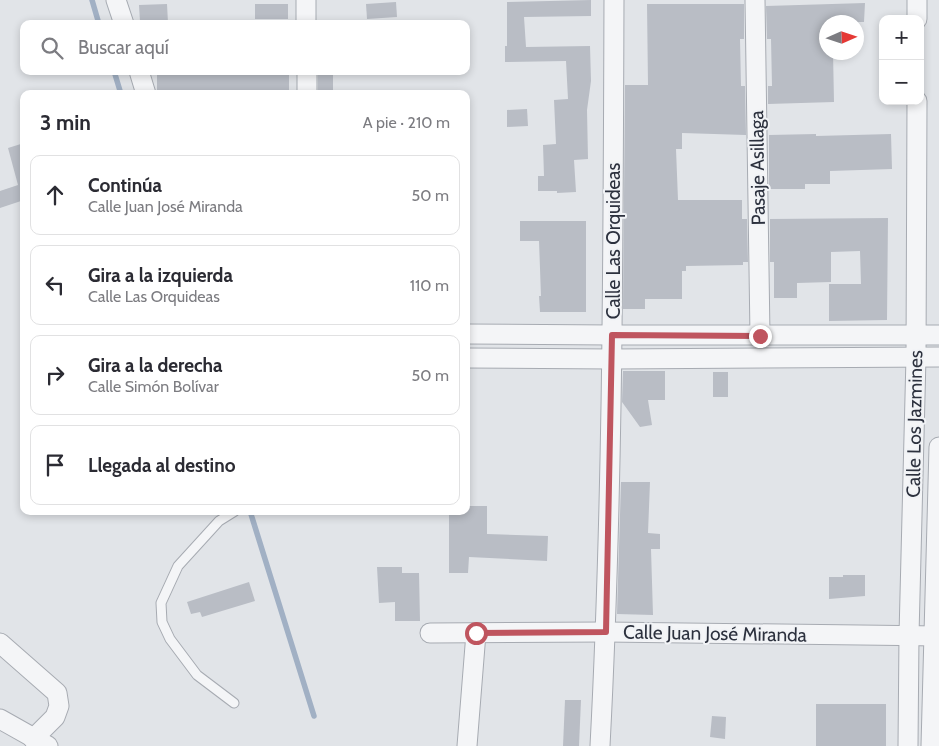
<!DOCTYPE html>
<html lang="es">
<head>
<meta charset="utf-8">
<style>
	body { margin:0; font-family:Cabin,sans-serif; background:#f2f2f3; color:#2b2b33 }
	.controls { position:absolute; right:15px; top:15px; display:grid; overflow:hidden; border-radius:10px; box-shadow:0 2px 8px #0003 }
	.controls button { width:45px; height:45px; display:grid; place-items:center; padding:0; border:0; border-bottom:1px solid #e1e1e2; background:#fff; color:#2b2b33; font:25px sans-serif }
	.compass { position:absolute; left:819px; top:15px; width:45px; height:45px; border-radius:50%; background:#fff; box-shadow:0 2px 8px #0003; rotate:87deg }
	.stop { position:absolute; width:15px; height:15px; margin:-11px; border:4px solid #bf555f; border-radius:50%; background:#fff }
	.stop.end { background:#bf555f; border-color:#fff; box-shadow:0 1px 5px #0008 }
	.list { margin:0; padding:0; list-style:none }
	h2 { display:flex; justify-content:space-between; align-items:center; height:65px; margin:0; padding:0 20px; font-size:21px }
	h2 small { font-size:16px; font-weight:400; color:#7c7c81 }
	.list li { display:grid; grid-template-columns:32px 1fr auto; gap:15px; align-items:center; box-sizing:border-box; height:80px; margin:0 10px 10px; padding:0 10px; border:1px solid #e1e1e2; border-radius:10px }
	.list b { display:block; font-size:19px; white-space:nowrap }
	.list p { margin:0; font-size:16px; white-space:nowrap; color:#7c7c81 }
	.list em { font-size:16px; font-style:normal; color:#7c7c81 }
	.icon { flex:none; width:28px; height:28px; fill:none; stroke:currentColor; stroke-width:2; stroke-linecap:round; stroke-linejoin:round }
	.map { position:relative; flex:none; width:939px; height:746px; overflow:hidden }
	.search { position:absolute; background:#fff; box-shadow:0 2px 8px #0003; left:20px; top:20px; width:450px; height:55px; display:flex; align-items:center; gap:12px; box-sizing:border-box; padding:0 18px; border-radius:10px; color:#7c7c81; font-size:19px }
	.panel { position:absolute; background:#fff; box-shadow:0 2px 8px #0003; left:20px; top:90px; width:450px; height:425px; border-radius:10px }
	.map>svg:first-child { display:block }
</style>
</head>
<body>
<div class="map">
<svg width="939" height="746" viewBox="0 0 939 746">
	<rect width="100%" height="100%" fill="#e1e4e8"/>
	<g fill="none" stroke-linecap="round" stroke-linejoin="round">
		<!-- stream -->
		<g stroke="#a1b0c4" stroke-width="5.5">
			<polyline points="92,0 99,24"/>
			<polyline points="114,71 121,94"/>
			<polyline points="250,511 314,716"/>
		</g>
	</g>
	<!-- building -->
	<g fill="#b9bdc5">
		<polygon points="591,0 591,16 524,17 526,47 590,46 591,81 587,110 588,159 574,160 576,192 557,193 557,191 538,191 538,176 544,176 543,145 556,144 554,100 568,99 566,61 505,62 505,46 507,46 507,2"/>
		<polygon points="396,2 397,17 367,19 366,4"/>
		<polygon points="865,3 864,22 826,22 826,52 833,52 834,102 768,104 768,86 772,86 771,39 767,39 766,6"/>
		<polygon points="167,4 168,23 156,21 140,22 139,5"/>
		<rect x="255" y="4" width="33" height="15"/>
		<polygon points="647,4 744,4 744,39 740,39 741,86 745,86 746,135 682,133 682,149 676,149 678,200 742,200 742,219 747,219 748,262 743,262 743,265 686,266 686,271 682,271 682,299 645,299 645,309 623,309 625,85 648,85"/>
		<polygon points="157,71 171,71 171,75 206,75 206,71 289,71 289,94 157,92"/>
		<rect x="318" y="71" width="15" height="23"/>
		<polygon points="527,109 528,126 507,127 507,110"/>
		<polygon points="816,134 816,136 891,134 892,169 830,171 830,184 805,184 805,189 769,189 769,135"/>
		<polygon points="24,143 24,200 0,208 0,191 18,185 8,148"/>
		<polygon points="888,218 887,320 829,321 829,284 861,284 860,251 831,252 831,282 797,283 797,298 774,298 774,262 770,262 770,219"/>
		<polygon points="520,221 586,221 586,312 540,312 539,296 541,296 539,241 520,241"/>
		<polygon points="623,371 665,371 665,400 648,400 652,425 640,427 622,402"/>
		<rect x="713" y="372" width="15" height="25"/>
		<polygon points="621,482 650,482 648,533 660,534 660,549 651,549 653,615 617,614"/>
		<polygon points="466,506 487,506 487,534 548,536 547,561 469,557 468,573 449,573 449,511 466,511"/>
		<polygon points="377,567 402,567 402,573 419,573 420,621 395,621 395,602 379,603"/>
		<polygon points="843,575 865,575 865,596 829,599 829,577 843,577"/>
		<polygon points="249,582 255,601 202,617 200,612 191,614 187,602"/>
		<polygon points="565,700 581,700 579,746 563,746"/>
		<rect x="816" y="704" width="70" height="42"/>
		<polygon points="712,716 726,717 725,739 710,737"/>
	</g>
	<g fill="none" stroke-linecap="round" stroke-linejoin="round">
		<!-- service casing -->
		<g stroke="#a7abb2" stroke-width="11">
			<polyline id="service" points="234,703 197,675 170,639 162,622 161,603 178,566 219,521 235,511"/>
		</g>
		<!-- minor casing -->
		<g stroke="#a7abb2" stroke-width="21">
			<g id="minor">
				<polyline points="116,0 124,24"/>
				<polyline points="306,0 306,24"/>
				<polyline points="755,0 760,336"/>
				<polyline points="917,19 917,0"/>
				<polyline points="139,71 146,94"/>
				<polyline points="307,71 307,94"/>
				<polyline points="466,334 612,335 939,335"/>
				<polyline points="466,358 612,359 939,357"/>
				<polyline points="430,633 606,632 939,636"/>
				<polyline points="0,643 57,693 59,706 55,717 33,739"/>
				<polyline points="0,719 48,746"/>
				<polyline points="467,746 476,633"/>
				<path d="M600,746C613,498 613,249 614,0"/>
				<polyline points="908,746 909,635 916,357 917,101"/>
				<polyline points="931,746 939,447"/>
			</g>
		</g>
		<!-- service -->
		<use href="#service" stroke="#f4f5f7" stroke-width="9"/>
		<!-- minor -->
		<use href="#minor" stroke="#f4f5f7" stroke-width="19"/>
	</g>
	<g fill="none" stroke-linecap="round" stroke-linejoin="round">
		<!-- route -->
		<polyline stroke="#bf555f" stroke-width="6" points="476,633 606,632 612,335 760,336"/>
	</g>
	<g text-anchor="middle" stroke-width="4" stroke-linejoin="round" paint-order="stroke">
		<!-- street labels -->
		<g font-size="19" fill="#2c313e" stroke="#f1f3f6">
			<text transform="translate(757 168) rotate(-91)" y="7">Pasaje Asillaga</text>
			<text transform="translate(613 241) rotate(-90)" y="7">Calle Las Orquideas</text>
			<text transform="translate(914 424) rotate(-89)" y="7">Calle Los Jazmines</text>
			<text transform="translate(715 633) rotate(1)" y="7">Calle Juan José Miranda</text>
		</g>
	</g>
</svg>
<div class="controls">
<button>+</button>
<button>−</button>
</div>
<svg class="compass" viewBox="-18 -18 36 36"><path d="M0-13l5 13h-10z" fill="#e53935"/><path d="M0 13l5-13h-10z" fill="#7c7c81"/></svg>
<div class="stop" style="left:476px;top:633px"></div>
<div class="stop end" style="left:760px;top:336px"></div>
<div class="search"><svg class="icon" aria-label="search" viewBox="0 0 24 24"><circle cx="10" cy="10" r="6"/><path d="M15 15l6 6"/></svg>Buscar aquí</div>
<section class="panel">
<h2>3 min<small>A pie · 210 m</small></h2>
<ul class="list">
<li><svg class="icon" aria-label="ahead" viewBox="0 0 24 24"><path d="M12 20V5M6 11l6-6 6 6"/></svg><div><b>Continúa</b><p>Calle Juan José Miranda</p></div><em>50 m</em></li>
<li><svg class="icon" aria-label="left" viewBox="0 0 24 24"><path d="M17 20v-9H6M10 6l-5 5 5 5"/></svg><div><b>Gira a la izquierda</b><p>Calle Las Orquideas</p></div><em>110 m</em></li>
<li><svg class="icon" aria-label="right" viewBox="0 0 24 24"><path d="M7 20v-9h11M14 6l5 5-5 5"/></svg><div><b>Gira a la derecha</b><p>Calle Simón Bolívar</p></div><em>50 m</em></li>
<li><svg class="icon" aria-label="arrive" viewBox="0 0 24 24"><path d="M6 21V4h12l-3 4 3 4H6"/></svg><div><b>Llegada al destino</b></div></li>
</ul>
</section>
</div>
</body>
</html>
